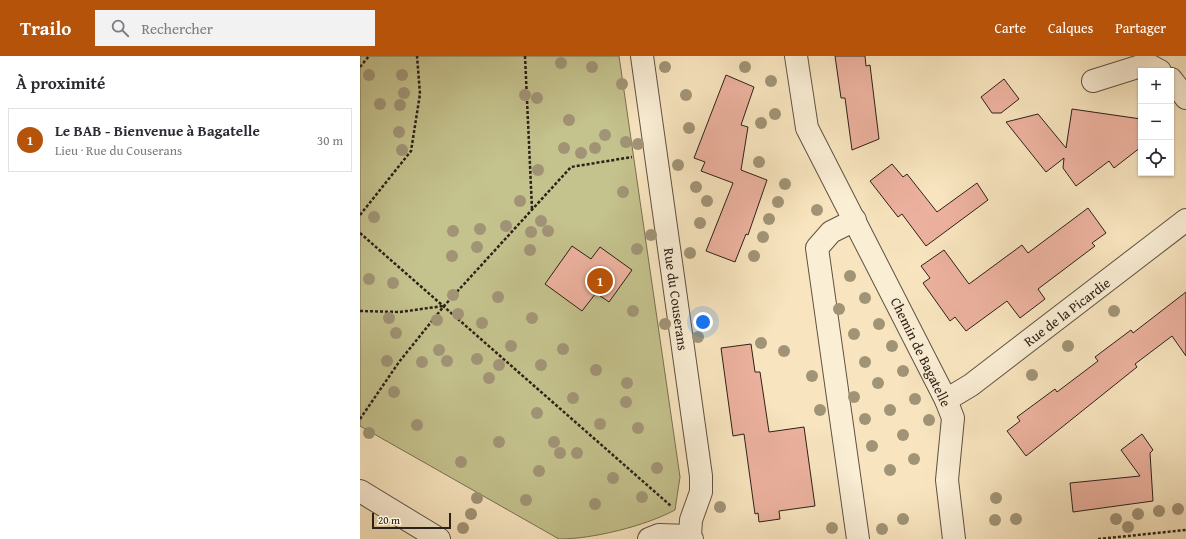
<!DOCTYPE html>
<html lang="fr">
<head>
<meta charset="utf-8">
<style>
	body { margin:0; font-family:"Gentium Book Plus",serif; background:#f2f2f3; color:#2b2b33 }
	.controls { position:absolute; right:12px; top:12px; display:grid; overflow:hidden; border-radius:0px; box-shadow:0 1px 3px #0004 }
	.controls button { width:36px; height:36px; display:grid; place-items:center; padding:0; border:0; border-bottom:1px solid #e1e1e2; background:#fff; color:#2b2b33; font:20px sans-serif }
	.scale { position:absolute; left:12px; bottom:10px; width:79px; box-sizing:border-box; padding-left:4px; border:2px solid #2d2018; border-top:0; font-size:11px; line-height:14px; white-space:nowrap; color:#2d2018; -webkit-text-stroke:3px #faeed5; paint-order:stroke }
	.you { position:absolute; left:343px; top:266px; width:14px; height:14px; margin:-10px; border:3px solid #fff; border-radius:50%; background:#1a73e8; box-shadow:0 0 0 6px #1a73e833 }
	.badge { display:grid; place-items:center; width:26px; height:26px; border-radius:50%; background:#b45309; color:#fff; font-size:13px; font-weight:700 }
	.pin { position:absolute; translate:-50% -50%; border:2px solid #fff; box-shadow:0 1px 4px #0006 }
	.list { margin:0; padding:0; list-style:none }
	h2 { display:flex; justify-content:space-between; align-items:center; height:52px; margin:0; padding:0 16px; font-size:17px }
	h2 small { font-size:13px; font-weight:400; color:#7c7c81 }
	.list li { display:grid; grid-template-columns:26px 1fr auto; gap:12px; align-items:center; box-sizing:border-box; height:64px; margin:0 8px 8px; padding:0 8px; border:1px solid #e1e1e2; border-radius:0px }
	.list b { display:block; font-size:15px; white-space:nowrap }
	.list p { margin:0; font-size:13px; white-space:nowrap; color:#7c7c81 }
	.list em { font-size:13px; font-style:normal; color:#7c7c81 }
	.icon { flex:none; width:22px; height:22px; fill:none; stroke:currentColor; stroke-width:2; stroke-linecap:round; stroke-linejoin:round }
	.map { position:relative; flex:none; width:826px; height:483px; overflow:hidden }
	header { display:flex; align-items:center; gap:24px; box-sizing:border-box; height:56px; padding:0 20px; background:#b45309; color:#fff }
	header strong { font-size:19px }
	nav { display:flex; gap:22px; margin-inline-start:auto; font-size:14px }
	.search { width:280px; height:36px; background:#f2f2f3; display:flex; align-items:center; gap:10px; box-sizing:border-box; padding:0 14px; border-radius:0px; color:#7c7c81; font-size:15px }
	main { display:flex }
	aside { flex:1; background:#fff }
	.map>svg:first-child { display:block }
</style>
</head>
<body>
<header>
<strong>Trailo</strong>
<div class="search"><svg class="icon" aria-label="search" viewBox="0 0 24 24"><circle cx="10" cy="10" r="6"/><path d="M15 15l6 6"/></svg>Rechercher</div>
<nav><a>Carte</a><a>Calques</a><a>Partager</a></nav>
</header>
<main>
<aside>
<h2>À proximité<small></small></h2>
<ul class="list">
<li><span class="badge">1</span><div><b>Le BAB - Bienvenue à Bagatelle</b><p>Lieu · Rue du Couserans</p></div><em>30 m</em></li>
</ul>
</aside>
<div class="map">
<svg width="826" height="483" viewBox="0 0 826 483">
	<rect width="100%" height="100%" fill="#f8e5bf"/>
	<filter id="stains"><feTurbulence type="fractalNoise" baseFrequency=".005" numOctaves="4"/><feColorMatrix values="0 0 0 0 .2 0 0 0 0 .09 0 0 0 0 .02 0 0 0 .5 -.17"/></filter>
	<radialGradient id="worn" r=".72"><stop offset=".6" stop-color="#630" stop-opacity="0"/><stop offset="1" stop-color="#630" stop-opacity=".3"/></radialGradient>
	<!-- green -->
	<path fill="#c4c28d" stroke="#787152" d="M0,0H259L320,421L315,454C285,470 233,483 199,483L0,370Z"/>
	<!-- building -->
	<g fill="#edb29f" stroke="#2d2018">
		<polygon points="475,0 505,0 506,10 510,9 519,83 492,94 485,42 481,42"/>
		<polygon points="366,19 394,31 381,69 388,71 381,114 407,124 388,179 386,178 375,206 346,195 373,127 341,115 345,106 334,102"/>
		<polygon points="644,23 659,43 641,57 632,57 621,41"/>
		<polygon points="712,53 781,63 781,91 754,112 749,105 716,130 703,112 704,102 686,116 646,66 678,58 706,92"/>
		<polygon points="532,108 543,121 547,118 577,156 617,127 628,144 566,190 542,158 538,161 510,125"/>
		<polygon points="728,152 746,177 732,187 735,190 678,233 685,243 660,262 647,245 606,275 595,261 590,265 563,227 570,222 561,210 584,194 609,228 662,189 668,197"/>
		<polygon points="212,190 231,203 240,191 272,214 249,246 236,237 222,255 185,228"/>
		<polygon points="826,236 826,300 812,280 775,308 777,311 666,400 647,375 660,365 657,361 695,333 697,336 738,305 735,301 771,274 773,277"/>
		<polygon points="391,288 395,316 400,316 409,376 444,371 455,450 419,455 420,463 399,466 398,457 395,458 384,378 373,380 361,292"/>
		<polygon points="782,378 793,394 790,397 793,445 713,456 710,427 780,420 761,394"/>
	</g>
	<g fill="none" stroke-linecap="round" stroke-linejoin="round">
		<!-- minor casing -->
		<g stroke="#605142" stroke-width="24">
			<g id="minor">
				<polyline points="282,0 341,420 341,436 331,464 330,480 332,483"/>
				<polyline points="436,0 447,72 586,344 593,362 587,424 594,483"/>
				<polyline points="811,23 826,42"/>
				<polyline points="733,25 787,8 800,15"/>
				<polyline points="495,164 471,176 457,192 498,483"/>
				<polyline points="586,344 611,329 826,164"/>
				<polyline points="0,435 79,483"/>
				<polyline points="289,483 299,479 330,480"/>
			</g>
		</g>
		<!-- path -->
		<g stroke="#2d2018" stroke-width="2.5" stroke-dasharray="3 2" stroke-linecap="butt">
			<polyline points="165,0 172,153"/>
			<polyline points="0,11 9,0"/>
			<polyline points="0,159 51,95 60,38 57,0"/>
			<polyline points="0,177 311,450"/>
			<polyline points="0,255 40,256 83,250"/>
			<polyline points="0,363 39,306 84,250 211,111 272,101"/>
			<polyline points="738,483 826,474"/>
		</g>
		<!-- minor -->
		<use href="#minor" stroke="#faeed5" stroke-width="22"/>
	</g>
	<!-- trees -->
	<g fill="#a19476">
		<circle cx="201" cy="7" r="6"/>
		<circle cx="232" cy="11" r="6"/>
		<circle cx="305" cy="11" r="6"/>
		<circle cx="385" cy="11" r="6"/>
		<circle cx="9" cy="19" r="6"/>
		<circle cx="42" cy="19" r="6"/>
		<circle cx="411" cy="25" r="6"/>
		<circle cx="262" cy="28" r="6"/>
		<circle cx="44" cy="37" r="6"/>
		<circle cx="165" cy="39" r="6"/>
		<circle cx="326" cy="39" r="6"/>
		<circle cx="177" cy="42" r="6"/>
		<circle cx="20" cy="48" r="6"/>
		<circle cx="40" cy="49" r="6"/>
		<circle cx="415" cy="58" r="6"/>
		<circle cx="209" cy="64" r="6"/>
		<circle cx="401" cy="67" r="6"/>
		<circle cx="329" cy="72" r="6"/>
		<circle cx="39" cy="76" r="6"/>
		<circle cx="245" cy="79" r="6"/>
		<circle cx="266" cy="86" r="6"/>
		<circle cx="278" cy="88" r="6"/>
		<circle cx="204" cy="92" r="6"/>
		<circle cx="235" cy="92" r="6"/>
		<circle cx="42" cy="94" r="6"/>
		<circle cx="221" cy="97" r="6"/>
		<circle cx="399" cy="106" r="6"/>
		<circle cx="318" cy="109" r="6"/>
		<circle cx="178" cy="114" r="6"/>
		<circle cx="425" cy="128" r="6"/>
		<circle cx="336" cy="131" r="6"/>
		<circle cx="263" cy="136" r="6"/>
		<circle cx="160" cy="145" r="6"/>
		<circle cx="347" cy="145" r="6"/>
		<circle cx="418" cy="146" r="6"/>
		<circle cx="457" cy="154" r="6"/>
		<circle cx="14" cy="161" r="6"/>
		<circle cx="409" cy="163" r="6"/>
		<circle cx="181" cy="165" r="6"/>
		<circle cx="340" cy="167" r="6"/>
		<circle cx="146" cy="170" r="6"/>
		<circle cx="120" cy="173" r="6"/>
		<circle cx="93" cy="175" r="6"/>
		<circle cx="188" cy="175" r="6"/>
		<circle cx="171" cy="176" r="6"/>
		<circle cx="291" cy="179" r="6"/>
		<circle cx="403" cy="181" r="6"/>
		<circle cx="117" cy="191" r="6"/>
		<circle cx="277" cy="193" r="6"/>
		<circle cx="170" cy="194" r="6"/>
		<circle cx="330" cy="197" r="6"/>
		<circle cx="92" cy="200" r="6"/>
		<circle cx="394" cy="200" r="6"/>
		<circle cx="490" cy="220" r="6"/>
		<circle cx="9" cy="223" r="6"/>
		<circle cx="33" cy="227" r="6"/>
		<circle cx="93" cy="239" r="6"/>
		<circle cx="138" cy="241" r="6"/>
		<circle cx="505" cy="242" r="6"/>
		<circle cx="479" cy="253" r="6"/>
		<circle cx="273" cy="255" r="6"/>
		<circle cx="754" cy="255" r="6"/>
		<circle cx="98" cy="258" r="6"/>
		<circle cx="29" cy="262" r="6"/>
		<circle cx="172" cy="262" r="6"/>
		<circle cx="77" cy="264" r="6"/>
		<circle cx="122" cy="267" r="6"/>
		<circle cx="305" cy="268" r="6"/>
		<circle cx="519" cy="268" r="6"/>
		<circle cx="36" cy="277" r="6"/>
		<circle cx="494" cy="278" r="6"/>
		<circle cx="338" cy="281" r="6"/>
		<circle cx="401" cy="287" r="6"/>
		<circle cx="151" cy="290" r="6"/>
		<circle cx="532" cy="290" r="6"/>
		<circle cx="708" cy="290" r="6"/>
		<circle cx="203" cy="293" r="6"/>
		<circle cx="79" cy="294" r="6"/>
		<circle cx="424" cy="295" r="6"/>
		<circle cx="117" cy="303" r="6"/>
		<circle cx="27" cy="305" r="6"/>
		<circle cx="87" cy="305" r="6"/>
		<circle cx="62" cy="306" r="6"/>
		<circle cx="505" cy="306" r="6"/>
		<circle cx="139" cy="309" r="6"/>
		<circle cx="181" cy="309" r="6"/>
		<circle cx="236" cy="314" r="6"/>
		<circle cx="543" cy="315" r="6"/>
		<circle cx="672" cy="319" r="6"/>
		<circle cx="452" cy="320" r="6"/>
		<circle cx="129" cy="322" r="6"/>
		<circle cx="267" cy="327" r="6"/>
		<circle cx="518" cy="327" r="6"/>
		<circle cx="34" cy="336" r="6"/>
		<circle cx="494" cy="341" r="6"/>
		<circle cx="213" cy="342" r="6"/>
		<circle cx="555" cy="343" r="6"/>
		<circle cx="266" cy="346" r="6"/>
		<circle cx="460" cy="354" r="6"/>
		<circle cx="530" cy="354" r="6"/>
		<circle cx="177" cy="357" r="6"/>
		<circle cx="505" cy="363" r="6"/>
		<circle cx="569" cy="364" r="6"/>
		<circle cx="240" cy="368" r="6"/>
		<circle cx="57" cy="369" r="6"/>
		<circle cx="278" cy="372" r="6"/>
		<circle cx="9" cy="377" r="6"/>
		<circle cx="543" cy="379" r="6"/>
		<circle cx="139" cy="386" r="6"/>
		<circle cx="194" cy="386" r="6"/>
		<circle cx="512" cy="390" r="6"/>
		<circle cx="200" cy="397" r="6"/>
		<circle cx="217" cy="397" r="6"/>
		<circle cx="554" cy="403" r="6"/>
		<circle cx="101" cy="406" r="6"/>
		<circle cx="297" cy="412" r="6"/>
		<circle cx="530" cy="414" r="6"/>
		<circle cx="179" cy="415" r="6"/>
		<circle cx="253" cy="422" r="6"/>
		<circle cx="282" cy="441" r="6"/>
		<circle cx="117" cy="442" r="6"/>
		<circle cx="636" cy="442" r="6"/>
		<circle cx="166" cy="444" r="6"/>
		<circle cx="235" cy="448" r="6"/>
		<circle cx="360" cy="451" r="6"/>
		<circle cx="818" cy="453" r="6"/>
		<circle cx="799" cy="455" r="6"/>
		<circle cx="111" cy="458" r="6"/>
		<circle cx="778" cy="458" r="6"/>
		<circle cx="543" cy="463" r="6"/>
		<circle cx="656" cy="463" r="6"/>
		<circle cx="756" cy="463" r="6"/>
		<circle cx="635" cy="464" r="6"/>
		<circle cx="768" cy="471" r="6"/>
		<circle cx="103" cy="472" r="6"/>
		<circle cx="472" cy="472" r="6"/>
		<circle cx="522" cy="473" r="6"/>
	</g>
	<g text-anchor="middle" stroke-width="3" stroke-linejoin="round" paint-order="stroke">
		<!-- street labels -->
		<g font-size="14" fill="#2d2018" stroke="#faeed5">
			<text transform="translate(316 243) rotate(82)" y="5">Rue du Couserans</text>
			<text transform="translate(707 256) rotate(-37)" y="5">Rue de la Picardie</text>
			<text transform="translate(561 296) rotate(64)" y="5">Chemin de Bagatelle</text>
		</g>
	</g>
	<rect width="100%" height="100%" filter="url(#stains)"/>
	<rect width="100%" height="100%" fill="url(#worn)"/>
</svg>
<div class="controls">
<button>+</button>
<button>−</button>
<button><svg class="icon" aria-label="locate" viewBox="0 0 24 24"><circle cx="12" cy="12" r="6"/><path d="M12 2v4M12 18v4M2 12h4M18 12h4"/></svg></button>
</div>
<div class="scale">20 m</div>
<div class="you"></div>
<div class="pin badge" style="left:240px;top:225px">1</div>
</div>
</main>
</body>
</html>
